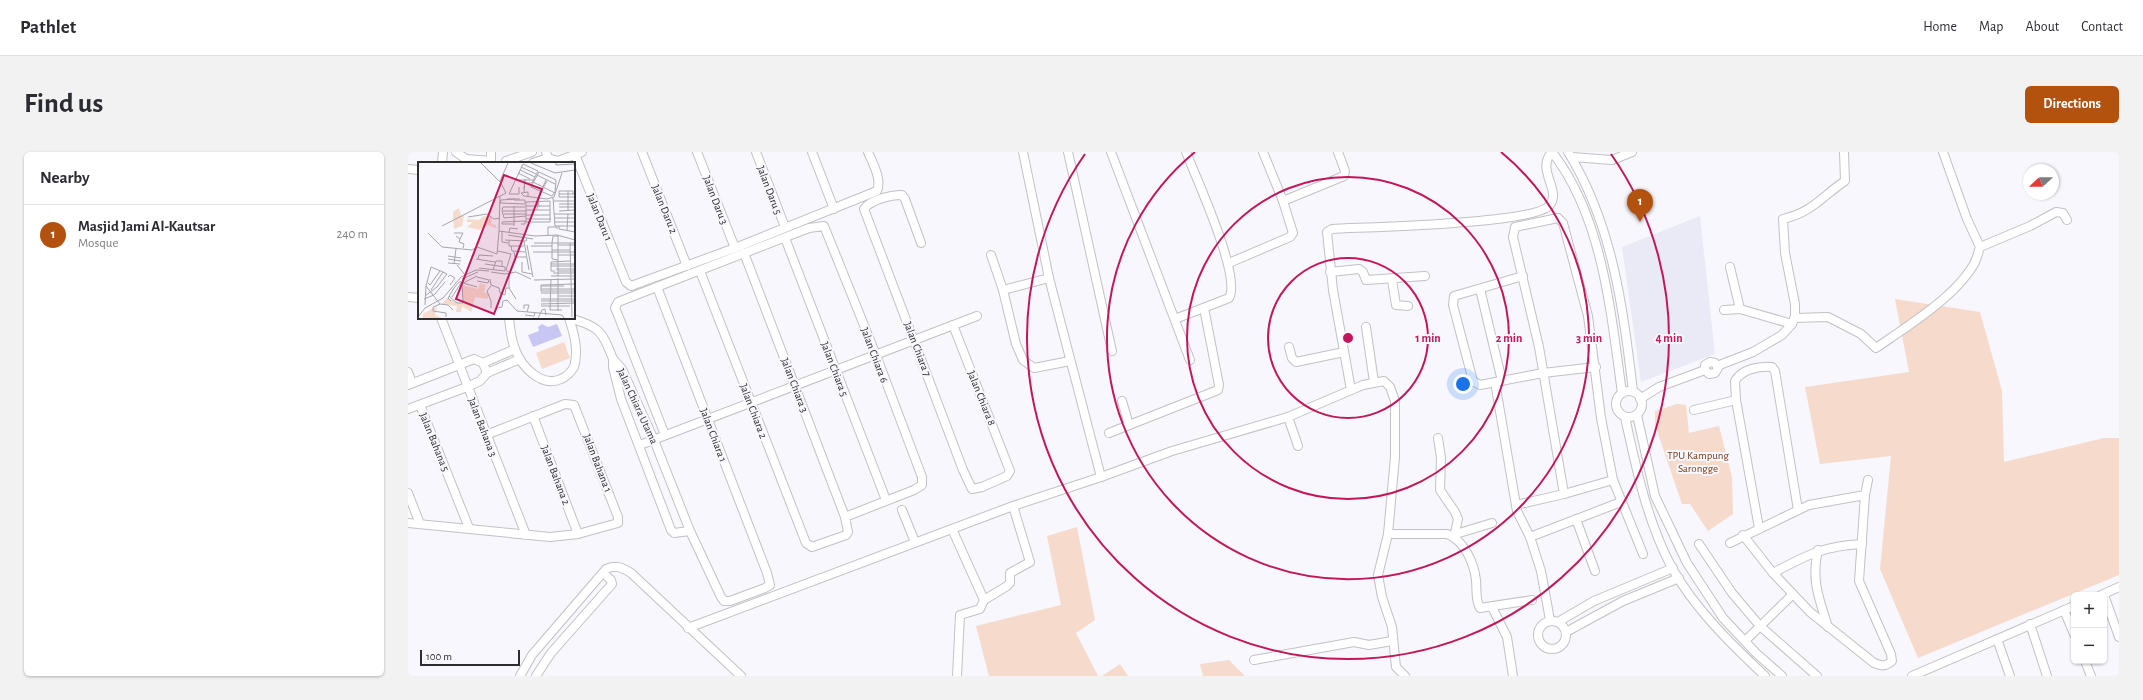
<!DOCTYPE html>
<html lang="en">
<head>
<meta charset="utf-8">
<style>
	body { margin:0; font-family:"Alegreya Sans",sans-serif; background:#f2f2f3; color:#2b2b33 }
	.controls { position:absolute; right:12px; bottom:12px; display:grid; overflow:hidden; border-radius:6px; box-shadow:0 1px 3px #0004 }
	.controls button { width:36px; height:36px; display:grid; place-items:center; padding:0; border:0; border-bottom:1px solid #e1e1e2; background:#fff; color:#2b2b33; font:20px sans-serif }
	.compass { position:absolute; left:1615px; top:12px; width:36px; height:36px; border-radius:50%; background:#fff; box-shadow:0 1px 3px #0004; rotate:249deg }
	.scale { position:absolute; left:12px; bottom:10px; width:100px; box-sizing:border-box; padding-left:4px; border:2px solid #2d2d2f; border-top:0; font-size:11px; line-height:14px; white-space:nowrap; color:#2d2d2f; -webkit-text-stroke:3px #f7f7fd; paint-order:stroke }
	.you { position:absolute; left:1055px; top:232px; width:14px; height:14px; margin:-10px; border:3px solid #fff; border-radius:50%; background:#1a73e8; box-shadow:0 0 0 6px #1a73e833 }
	.badge { display:grid; place-items:center; width:26px; height:26px; border-radius:50%; background:#b2520e; color:#fff; font-size:13px; font-weight:700 }
	.pin { position:absolute; translate:-50% -33px; filter:drop-shadow(0 1px 2px #0008) }
	.pin::after { content:''; position:absolute; top:21px; width:14px; height:12px; background:inherit; clip-path:polygon(0 0,100% 0,50% 100%) }
	.list { margin:0; padding:0; list-style:none }
	h2 { display:flex; justify-content:space-between; align-items:center; height:52px; margin:0; padding:0 16px; font-size:17px }
	h2 small { font-size:13px; font-weight:400; color:#7c7c81 }
	.list li { display:grid; grid-template-columns:26px 1fr auto; gap:12px; align-items:center; box-sizing:border-box; height:60px; padding:0 16px; border-top:1px solid #e1e1e2 }
	.list b { display:block; font-size:15px; white-space:nowrap }
	.list p { margin:0; font-size:13px; white-space:nowrap; color:#7c7c81 }
	.list em { font-size:13px; font-style:normal; color:#7c7c81 }
	.map { position:relative; flex:none; width:1711px; height:524px; overflow:hidden; border-radius:6px }
	header { display:flex; align-items:center; gap:24px; box-sizing:border-box; height:56px; padding:0 20px; background:#fff; border-bottom:1px solid #e1e1e2 }
	header strong { font-size:19px }
	nav { display:flex; gap:22px; margin-inline-start:auto; font-size:14px }
	.intro { display:flex; align-items:center; justify-content:space-between; box-sizing:border-box; height:96px; padding:0 24px }
	h1 { margin:0; font-size:28px }
	.button { padding:10px 18px; border-radius:6px; background:#b2520e; color:#fff; font-size:14px; font-weight:700 }
	main { display:flex; gap:24px; padding:0 24px }
	aside { flex:1; background:#fff; border-radius:6px; box-shadow:0 1px 3px #0004 }
	.map>svg:first-child { display:block }
</style>
</head>
<body>
<header>
<strong>Pathlet</strong>
<nav><a>Home</a><a>Map</a><a>About</a><a>Contact</a></nav>
</header>
<div class="intro"><h1>Find us</h1><a class="button">Directions</a></div>
<main>
<aside>
<h2>Nearby<small></small></h2>
<ul class="list">
<li><span class="badge">1</span><div><b>Masjid Jami Al-Kautsar</b><p>Mosque</p></div><em>240 m</em></li>
</ul>
</aside>
<div class="map">
<svg width="1711" height="524" viewBox="0 0 1711 524">
	<rect width="100%" height="100%" fill="#f7f7fd"/>
	<!-- built -->
	<polygon fill="#eaeaf6" points="1292,64 1307,202 1233,230 1214,95"/>
	<!-- green -->
	<g fill="#f6dacc">
		<polygon points="1487,147 1572,160 1594,239 1596,310 1696,286 1711,286 1711,423 1510,506 1472,417 1483,304 1412,312 1397,235 1501,220"/>
		<polygon points="156,190 162,206 134,217 128,201"/>
		<polygon points="1269,252 1278,253 1281,281 1311,274 1324,325 1325,362 1300,379 1282,352 1274,352 1247,273 1247,259"/>
		<polygon points="669,375 687,468 668,481 690,524 581,524 568,474 653,453 639,384"/>
		<polygon points="821,508 837,524 795,524 792,512"/>
		<polygon points="712,512 720,524 694,524"/>
	</g>
	<!-- water -->
	<polygon fill="#c8c6f3" points="134,172 140,175 149,172 154,184 125,195 120,183 131,179 130,175"/>
	<g fill="none" stroke-linecap="round" stroke-linejoin="round">
		<!-- minor casing -->
		<g stroke="#c1c1c6" stroke-width="10">
			<g id="minor">
				<polyline points="48,0 58,7 57,11"/>
				<polyline points="83,0 83,11"/>
				<polyline points="138,0 140,6 150,9 174,0"/>
				<path d="M166,0L218,130L223,134L327,96L469,39C474,27 465,12 460,0"/>
				<polyline points="234,0 279,114"/>
				<polyline points="289,0 327,96"/>
				<polyline points="348,0 377,75"/>
				<polyline points="404,0 426,57"/>
				<polyline points="660,0 704,199"/>
				<polyline points="703,0 782,208"/>
				<path d="M1144,0C1195,65 1203,162 1214,241"/>
				<path d="M1160,0C1205,73 1215,156 1225,239"/>
				<polyline points="1164,5 1204,8 1224,0"/>
				<polyline points="58,7 83,9"/>
				<polyline points="98,9 124,0"/>
				<polyline points="34,11 35,0"/>
				<polyline points="125,11 140,6"/>
				<polyline points="0,17 11,18"/>
				<polyline points="875,49 936,24 937,19 930,0"/>
				<polyline points="377,86 478,348"/>
				<path d="M513,91L497,47L494,43C482,43 462,48 456,57L555,318L564,337L574,335L599,324L602,319L545,173"/>
				<polyline points="1572,95 1622,74 1648,60 1655,61 1659,68"/>
				<polyline points="336,101 437,365"/>
				<polyline points="583,103 595,138 608,192 615,208 626,216 662,209"/>
				<polyline points="821,111 882,85 885,81 875,49 855,0"/>
				<polyline points="1322,115 1332,157"/>
				<polyline points="922,120 951,117 955,120 958,128 1017,124"/>
				<polyline points="1115,124 1046,144 1045,153 1065,229 1072,233 1135,221 1188,215"/>
				<polyline points="984,128 988,153 1000,154"/>
				<polyline points="249,135 359,421 362,433 357,436 322,449 316,449 313,445 282,379 246,288 214,217 205,207 205,215 213,247 263,378 266,381 282,379"/>
				<polyline points="1072,137 1094,229"/>
				<polyline points="595,138 641,126"/>
				<polyline points="0,145 11,146"/>
				<polyline points="1316,158 1332,157 1384,172"/>
				<polyline points="33,166 118,383"/>
				<path d="M101,166C102,176 103,187 107,197C113,214 133,236 153,227C158,225 163,220 166,215C171,199 166,181 161,166"/>
				<path d="M162,166C192,176 193,177 205,207"/>
				<path d="M1387,166L1420,165L1453,182L1468,196C1500,174 1547,145 1566,112C1569,107 1570,101 1572,95L1559,67L1535,0"/>
				<path d="M767,167L821,146C834,125 788,26 778,0"/>
				<polyline points="958,175 966,230"/>
				<polyline points="881,195 884,206 888,210 936,200"/>
				<polyline points="75,211 107,197"/>
				<path d="M1309,214L1345,200L1374,183L1384,172L1387,164V152L1377,101L1375,67C1405,60 1413,45 1437,29L1436,0"/>
				<polyline points="0,220 4,231"/>
				<polyline points="1087,230 1109,359 1122,385 1133,419 1142,468"/>
				<polyline points="0,233 66,207 75,211 79,221"/>
				<path d="M943,238L925,138L919,80L924,77C958,75 1123,72 1141,54C1155,39 1127,18 1144,0"/>
				<circle cx="1221" cy="252" r="13"/>
				<polyline points="1232,247 1251,235 1297,218 1297,213 1302,210 1307,211 1310,216 1307,221 1301,222 1297,218"/>
				<polyline points="714,249 721,273"/>
				<polyline points="12,253 61,376"/>
				<polyline points="0,257 59,235 72,229 79,221 112,207"/>
				<polyline points="1286,258 1328,248"/>
				<polyline points="1229,263 1247,344 1279,411 1315,466 1348,501 1374,524"/>
				<polyline points="125,264 170,382"/>
				<polyline points="880,265 890,294"/>
				<path d="M1217,265C1228,316 1239,369 1264,416C1287,457 1323,492 1357,524"/>
				<polyline points="701,281 810,238 811,233 796,156"/>
				<polyline points="257,283 210,163 207,156 210,150 401,76 416,74 468,203 514,325 514,333 506,338 437,365 440,380 438,383 404,395 398,391 292,119"/>
				<polyline points="1030,286 1033,306 1032,338 1047,360 1050,367 1046,385"/>
				<polyline points="232,293 569,164"/>
				<polyline points="693,325 764,299 880,265 955,233 976,229 982,235 987,249 987,305 980,382 970,423 974,445 984,475 988,515 997,524"/>
				<polyline points="0,341 12,372"/>
				<polyline points="1156,342 1131,195 1105,85 1107,75 1150,66 1155,71 1158,82 1180,164 1193,266 1205,328 1235,402"/>
				<polyline points="1108,353 1156,342 1205,328"/>
				<polyline points="494,358 507,390"/>
				<polyline points="1168,367 1187,419"/>
				<polyline points="0,371 142,385 170,382 210,371 210,365 166,253 157,252 78,283"/>
				<path d="M1351,376L1328,248L1327,229C1334,217 1351,214 1364,215L1367,219L1390,358"/>
				<polyline points="544,377 576,448 572,457 552,463 549,524"/>
				<path d="M980,382H1039C1056,388 1066,411 1068,428C1069,437 1067,448 1072,456L1124,448"/>
				<polyline points="1048,382 1084,371"/>
				<path d="M1335,383L1365,421L1402,460L1466,511C1474,514 1477,515 1484,509L1483,502L1451,429L1457,343L1460,328"/>
				<polyline points="1122,385 1213,350"/>
				<polyline points="1322,391 1401,353 1457,343"/>
				<polyline points="1291,392 1324,441 1352,474 1409,524"/>
				<path d="M1410,398C1403,429 1411,446 1420,475"/>
				<path d="M1365,421C1399,403 1415,394 1454,392"/>
				<polyline points="1693,443 1711,435"/>
				<polyline points="1696,443 1711,485"/>
				<polyline points="576,448 599,434 602,431 602,421 622,410 605,354"/>
				<polyline points="1084,455 1099,485 1105,524"/>
				<polyline points="1656,458 1666,482"/>
				<circle cx="1144" cy="483" r="14"/>
				<polyline points="1150,470 1186,449 1265,416"/>
				<polyline points="1622,472 1639,524"/>
				<polyline points="280,476 605,354 693,325 641,126 615,0"/>
				<polyline points="1158,480 1215,449 1271,426"/>
				<polyline points="1589,487 1602,524"/>
				<polyline points="1337,489 1385,442"/>
				<polyline points="846,508 946,490 961,493 984,489"/>
				<polyline points="1677,509 1683,524"/>
				<path d="M112,524L124,503L198,417C208,412 215,416 223,421L333,524"/>
				<polyline points="128,524 143,501 204,432 203,428 195,421"/>
				<polyline points="1504,524 1666,454"/>
			</g>
		</g>
		<!-- minor -->
		<use href="#minor" stroke="#fff" stroke-width="8"/>
	</g>
	<!-- distance rings -->
	<g fill="none" stroke="#c2185b" stroke-width="2">
		<circle cx="940" cy="186" r="80"/>
		<circle cx="940" cy="186" r="161"/>
		<path d="M1093 0A241 241 0 1 1 787 0"/>
		<path d="M1203 2A321 321 0 1 1 677 2"/>
	</g>
	<g text-anchor="middle" stroke-width="4" stroke-linejoin="round" paint-order="stroke">
		<!-- street labels -->
		<g font-size="11" fill="#2d2d2f" stroke="#f7f7fd">
			<text transform="translate(362 38) rotate(69)" y="4">Jalan Daru 5</text>
			<text transform="translate(308 48) rotate(69)" y="4">Jalan Daru 3</text>
			<text transform="translate(257 57) rotate(68)" y="4">Jalan Daru 2</text>
			<text transform="translate(192 65) rotate(68)" y="4">Jalan Daru 1</text>
			<text transform="translate(510 197) rotate(69)" y="4">Jalan Chiara 7</text>
			<text transform="translate(467 203) rotate(69)" y="4">Jalan Chiara 6</text>
			<text transform="translate(427 217) rotate(69)" y="4">Jalan Chiara 5</text>
			<text transform="translate(387 233) rotate(69)" y="4">Jalan Chiara 3</text>
			<text transform="translate(574 246) rotate(68)" y="4">Jalan Chiara 8</text>
			<text transform="translate(230 254) rotate(65)" y="4">Jalan Chiara Utama</text>
			<text transform="translate(346 259) rotate(69)" y="4">Jalan Chiara 2</text>
			<text transform="translate(75 275) rotate(69)" y="4">Jalan Bahana 3</text>
			<text transform="translate(306 283) rotate(69)" y="4">Jalan Chiara 1</text>
			<text transform="translate(27 290) rotate(68)" y="4">Jalan Bahana 5</text>
			<text transform="translate(190 311) rotate(69)" y="4">Jalan Bahana 1</text>
			<text transform="translate(148 323) rotate(69)" y="4">Jalan Bahana 2</text>
		</g>
		<!-- park labels -->
		<g font-size="11" fill="#7e3b10" stroke="#f7f7fd">
			<text x="1290" y="307">TPU Kampung<tspan x="1290" dy="13">Sarongge</tspan></text>
		</g>
	</g>
	<!-- overview -->
	<g transform="translate(10 10)">
		<rect width="157" height="157" fill="#f7f7fd"/>
		<path d="M41,46L43,54L46,53L44,64L36,67L35,50ZM66,54L74,55L73,62L78,63V66L70,63L62,68L49,65L55,60H49V57L61,58ZM62,121L68,123L66,130L72,132L69,137L57,135L53,150L44,144L43,150H38L39,144L24,142L29,136L45,142V123L60,127ZM19,144L17,153L23,156H5V152Z" fill="#f6dacc"/>
		<path fill="none" stroke="#a6a6ab" stroke-width="1" d="M113,1L137,11L157,8M138,1V3L157,2M103,5L118,12M102,8L117,15M121,10L138,18L137,30L134,34L113,25ZM100,11L112,17M119,13L137,22M97,18H116M128,18L122,31L129,19M82,19L90,1M115,20L137,31M101,25V32H91L105,2L120,9L114,21H107M106,27L107,17L106,30M150,29V49M141,32H157M155,32V29H141V35H157M82,34L81,69L117,74L139,73L157,78M110,34V30L103,31L106,34L129,37L136,35L144,11M135,36L137,64M89,37H102M97,37L83,38L82,41L107,42M96,38H107V41M132,39V60H108V40ZM136,39H157M141,42H157M96,44V64M108,44H132M107,45H85L84,48L86,56L108,54M141,45H157M108,48H132M119,48L120,37L121,45M85,49H108M141,49L157,48M86,52H108M136,52H157M108,53H132M50,55L69,52L76,57L82,56M137,56H157M108,57H133M137,60H157M96,62H84V60L107,59V62H103M24,64L88,31L83,21L63,1M137,64H157M141,64V67L157,70M149,68L150,52M84,70V80L90,81M91,70L92,66L100,67M10,71L24,85L54,88L59,85L79,92L81,69M36,71H45L42,77L38,74M90,73L115,77M130,73V65H139V67M42,77L41,80L46,82L45,86M87,78L108,79L109,76M91,78V84H106M106,79L111,108M116,81H134M134,81L135,74H140V114M140,81H157M152,81L154,155M109,83L115,115M140,83H157M93,84L94,89L107,90M113,84H134M134,88H152M80,89L93,92L88,108L92,111M96,90L97,95H108M115,90H134M134,90H157M140,93H157M30,94L43,96M30,97L43,99M58,97L77,100M60,97L61,93L75,94M140,98L134,97V81H140M104,100V110L114,112M30,101L42,102M36,102L38,87M133,102H157M39,103L47,113M133,104H157M61,106L87,109V105L67,102M138,107H157M75,108L78,99H84V105M137,109H133V100L152,99M140,109H157M73,110L87,112L98,110L113,117M135,111H157M91,112V126L98,137M59,114L45,121L59,125M133,114H157M30,115L32,113L37,116L32,123M59,115L71,118L70,121L59,119M44,117L60,110M72,117L73,123L81,126L82,131L87,133L88,126H91M133,117L132,148H144M116,118L157,117M10,121L12,123L22,109M157,122L123,123V129H157M123,124H146M123,127H157M13,128L25,110L13,105L8,124L22,142L15,145V149L28,151V155M123,131H157M7,134L19,125L29,112L25,110M31,134L39,141H45L44,120H41L36,126L30,136L33,139M140,134H157M34,135L43,121M6,137L16,133L27,120M123,137H157M123,139H157M22,142L30,143L35,148M123,142L157,141M7,143L8,124M123,144H152M73,146V139L69,129L73,124M79,146L84,145L85,139L89,138L99,149L144,153L146,156M106,147V143H111L109,150M140,149V116M107,153L116,154L117,151M0,155L7,146L25,136L43,115L58,108L71,109M120,156L124,148L127,147L128,153"/>
		<path fill="#c2185b" fill-opacity="0.15" stroke="#c2185b" stroke-width="2" d="M86,13L124,27L76,152L38,137Z"/>
		<rect width="157" height="157" fill="none" stroke="#2d2d2f" stroke-width="2"/>
	</g>
	<circle cx="940" cy="186" r="6" fill="#c2185b" stroke="#f7f7fd" stroke-width="2"/>
	<g font-size="12" text-anchor="middle" font-weight="bold" fill="#c2185b" stroke="#f7f7fd" stroke-width="4" stroke-linejoin="round" paint-order="stroke">
		<text x="1020" y="190">1 min</text>
		<text x="1101" y="190">2 min</text>
		<text x="1181" y="190">3 min</text>
		<text x="1261" y="190">4 min</text>
	</g>
</svg>
<div class="controls">
<button>+</button>
<button>−</button>
</div>
<svg class="compass" viewBox="-18 -18 36 36"><path d="M0-13l5 13h-10z" fill="#e53935"/><path d="M0 13l5-13h-10z" fill="#7c7c81"/></svg>
<div class="scale">100 m</div>
<div class="you"></div>
<div class="pin badge" style="left:1232px;top:70px">1</div>
</div>
</main>
</body>
</html>
